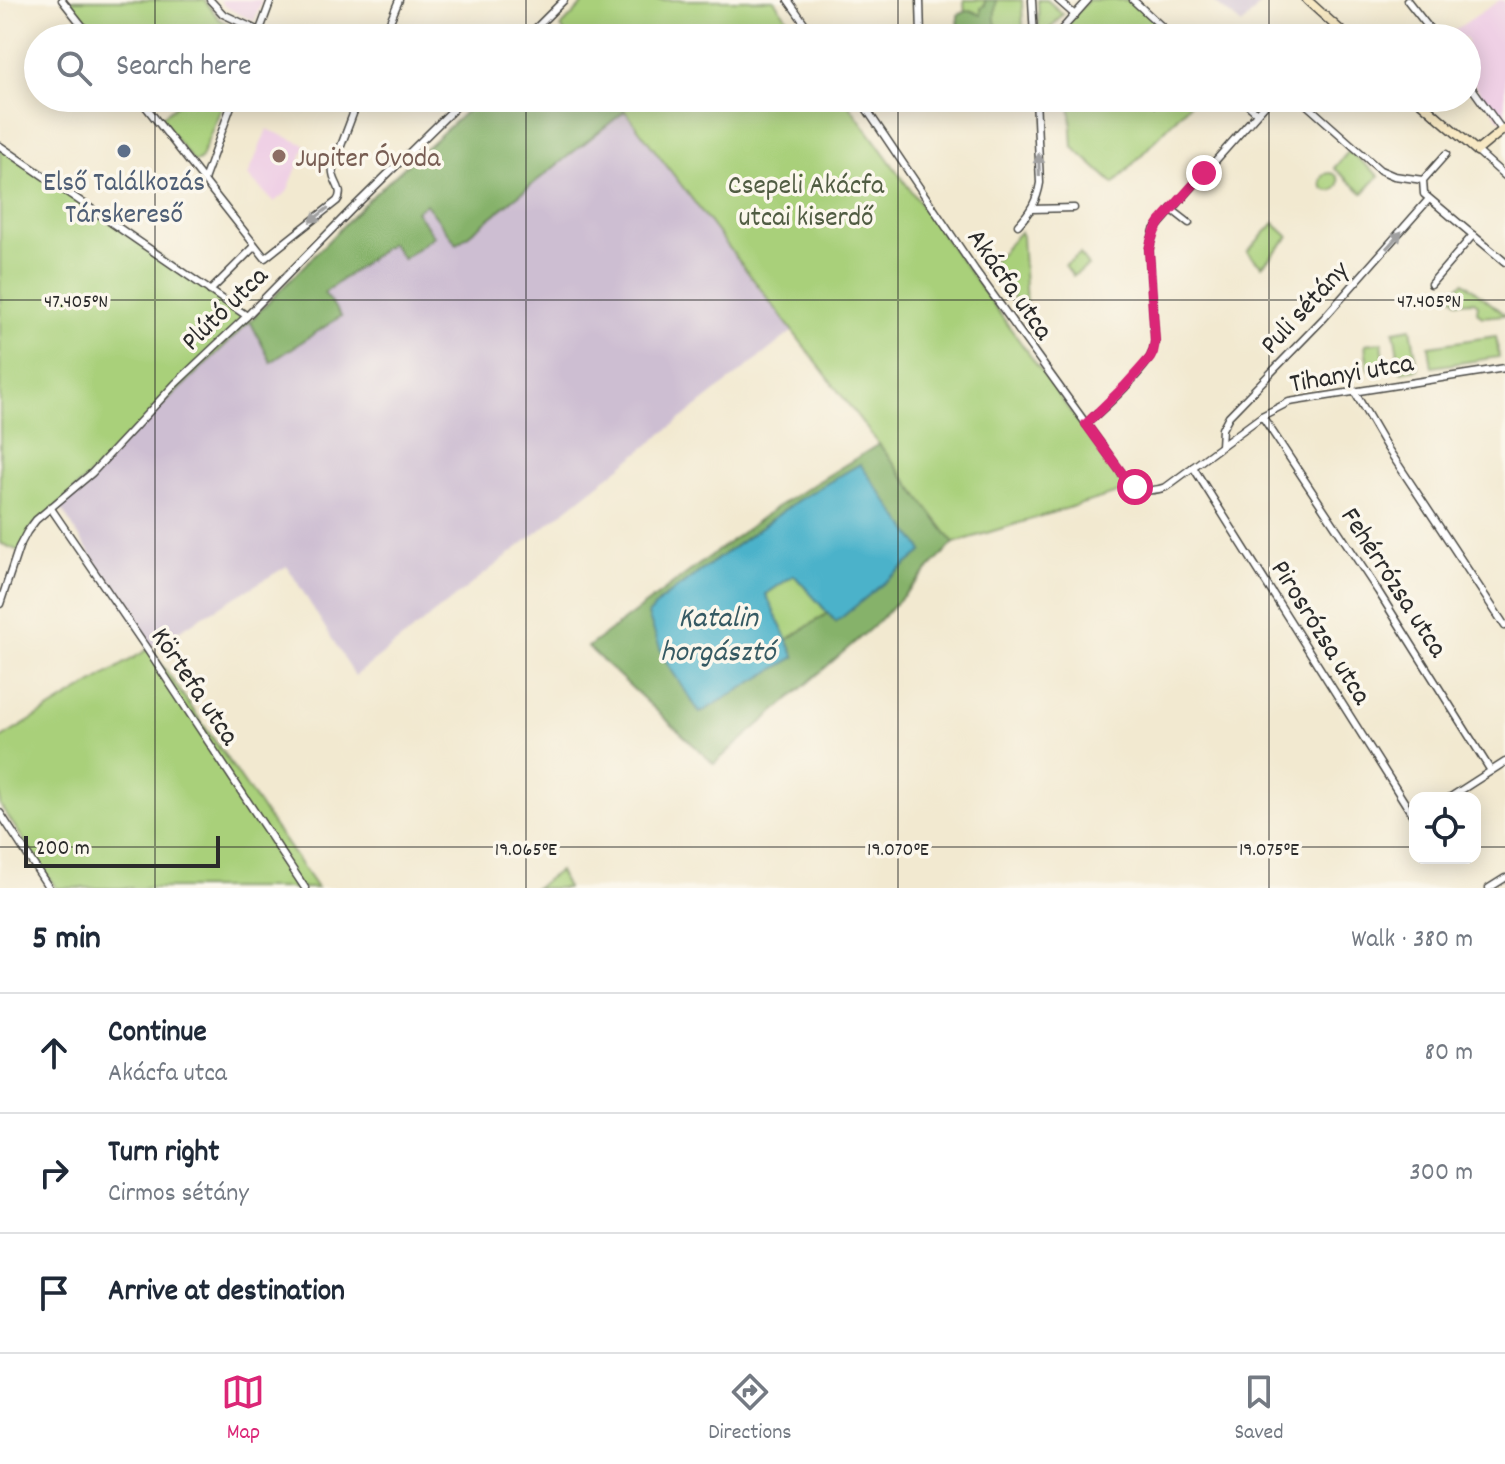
<!DOCTYPE html>
<html lang="en">
<head>
<meta charset="utf-8">
<style>
	body { margin:0; font-family:Dekko,sans-serif; background:#f6f6f7; color:#1f2937 }
	.controls { position:absolute; right:24px; bottom:24px; display:grid; overflow:hidden; border-radius:16px; box-shadow:0 4px 20px #0003 }
	.controls button { width:72px; height:72px; display:grid; place-items:center; padding:0; border:0; border-bottom:2px solid #e0e1e3; background:#fff; color:#1f2937; font:40px sans-serif }
	.scale { position:absolute; left:24px; bottom:20px; width:196px; box-sizing:border-box; padding-left:8px; border:4px solid #2b2b2b; border-top:0; font-size:22px; line-height:28px; white-space:nowrap; color:#2b2b2b; -webkit-text-stroke:6px #fbf7ec; paint-order:stroke }
	.stop { position:absolute; width:24px; height:24px; margin:-18px; border:6px solid #db2777; border-radius:50%; background:#fff }
	.stop.end { background:#db2777; border-color:#fff; box-shadow:0 2px 8px #0008 }
	.list { margin:0; padding:0; list-style:none }
	h2 { display:flex; justify-content:space-between; align-items:center; height:104px; margin:0; padding:0 32px; font-size:34px }
	h2 small { font-size:26px; font-weight:400; color:#747a83 }
	.list li { display:grid; grid-template-columns:52px 1fr auto; gap:24px; align-items:center; box-sizing:border-box; height:120px; padding:0 32px; border-top:2px solid #e0e1e3 }
	.list b { display:block; font-size:30px; white-space:nowrap }
	.list p { margin:0; font-size:26px; white-space:nowrap; color:#747a83 }
	.list em { font-size:26px; font-style:normal; color:#747a83 }
	.icon { flex:none; width:44px; height:44px; fill:none; stroke:currentColor; stroke-width:2; stroke-linecap:round; stroke-linejoin:round }
	.map { position:relative; flex:none; width:1505px; height:888px; overflow:hidden }
	.search { position:absolute; background:#fff; box-shadow:0 4px 20px #0003; left:24px; right:24px; top:24px; height:88px; display:flex; align-items:center; gap:20px; box-sizing:border-box; padding:0 28px; border-radius:44px; color:#747a83; font-size:30px }
	.sheet { height:464px; background:#fff }
	nav { display:flex; justify-content:space-around; align-items:center; box-sizing:border-box; height:112px; border-top:2px solid #e0e1e3; background:#fff; font-size:22px; color:#747a83 }
	nav a { display:grid; justify-items:center; gap:4px }
	nav .on { color:#db2777 }
	.map>svg:first-child { display:block }
</style>
</head>
<body>
<div class="map">
<svg width="1505" height="888" viewBox="0 0 1505 888">
	<rect width="100%" height="100%" fill="#fbf7ec"/>
	<filter id="ink" filterUnits="userSpaceOnUse"><feTurbulence type="fractalNoise" baseFrequency=".0125" numOctaves="2"/><feDisplacementMap in="SourceGraphic" scale="16" xChannelSelector="R" yChannelSelector="G"/><feConvolveMatrix kernelMatrix="1 2 1 2 8 2 1 2 1" color-interpolation-filters="sRGB"/></filter>
	<filter id="wash" filterUnits="userSpaceOnUse"><feTurbulence type="fractalNoise" baseFrequency=".006" numOctaves="4" result="noise"/><feDisplacementMap in="SourceGraphic" scale="32" xChannelSelector="R" yChannelSelector="G"/><feGaussianBlur stdDeviation="1.8" result="paint"/><feColorMatrix in="noise" values="0 0 0 0 0 0 0 0 0 0 0 0 0 0 0 0 0 1.4 0 .05"/><feComposite in="paint" operator="in"/></filter>
	<g filter="url(#wash)">
		<rect width="100%" height="100%" fill="#f2e9d0"/>
		<!-- built -->
		<g fill="#efd0e5">
			<polygon points="220,0 262,0 254,21 224,6"/>
			<polygon points="1500,0 1505,1 1505,117 1500,120 1467,74 1467,38 1444,37"/>
			<polygon points="267,129 306,145 287,192 274,202 248,176"/>
		</g>
		<!-- industrial -->
		<g fill="#cdbed2">
			<polygon points="1212,0 1264,0 1242,25"/>
			<polygon points="625,111 793,331 355,676 287,566 150,648 59,505 250,321 272,361 341,316 324,294 391,243 434,236 415,211 426,203 457,243"/>
		</g>
		<!-- green -->
		<g fill="#a9d07a" stroke="#6a7e52" stroke-width="2">
			<polygon points="68,0 204,0 220,20 244,32 241,38 98,38"/>
			<polygon points="587,0 774,0 801,38 569,38 561,27"/>
			<polygon points="964,0 1022,0 1023,33 966,36"/>
			<polygon points="1038,0 1047,0 1063,14 1042,38 1039,36"/>
			<polygon points="1088,0 1133,0 1174,38 1054,38"/>
			<polygon points="186,98 225,98 200,160 194,162 160,118"/>
			<polygon points="615,98 844,98 1127,490 954,543"/>
			<polygon points="1070,98 1195,98 1114,184 1073,147"/>
			<polygon points="0,148 61,185 250,321 59,505 33,527 21,552 0,543"/>
			<polygon points="1349,151 1379,176 1363,193 1334,168"/>
			<circle cx="1330" cy="182" r="9"/>
			<polygon points="1274,223 1289,237 1262,266 1247,252"/>
			<polygon points="1020,232 1022,236 1026,305 1020,308 991,264"/>
			<polygon points="1080,254 1088,266 1073,276 1065,265"/>
			<polygon points="1464,282 1505,315 1482,317 1477,312 1478,304 1474,301 1458,302 1449,292"/>
			<polygon points="1411,328 1418,369 1401,372 1394,331"/>
			<polygon points="1496,336 1499,357 1432,367 1429,346"/>
			<polygon points="1382,342 1385,367 1368,369 1365,344"/>
			<polygon points="794,575 828,613 787,640 765,595"/>
			<polygon points="150,648 317,888 56,888 0,805 0,739"/>
			<polygon points="559,871 567,888 535,888"/>
		</g>
		<!-- forest -->
		<g fill="#86b26a" stroke="#586e4a" stroke-width="2" fill-rule="evenodd">
			<path d="M985,0H996C996,13 990,25 1004,32V38H982L981,30L975,38H968V33L958,31V15L970,10L981,15V8L985,5Z"/>
			<polygon points="481,98 615,98 625,111 457,244 426,204 416,211 434,236 403,259 391,243 324,293 341,316 271,362 250,321 370,198"/>
			<path d="M879,444L954,543L878,622L714,764L588,647L775,508ZM860,465L836,622L828,613L787,640L795,656L660,601L797,501Z"/>
		</g>
		<!-- water -->
		<polygon fill="#4bb2ca" stroke="#3b6e7a" stroke-width="2" points="860,464 923,551 836,622 794,575 766,594 795,657 700,713 664,659 648,615 660,601 797,501"/>
	</g>
	<g filter="url(#ink)">
		<g fill="none" stroke-linecap="round" stroke-linejoin="round">
			<!-- street casing -->
			<g stroke="#494844" stroke-width="9">
				<g id="street">
					<polyline points="62,0 92,38"/>
					<polyline points="210,0 223,14 259,31"/>
					<polyline points="788,0 815,38"/>
					<polyline points="920,0 921,38"/>
					<polyline points="1032,0 1034,38"/>
					<polyline points="1058,0 1075,15"/>
					<polyline points="1133,0 1174,38"/>
					<polyline points="1407,0 1437,38"/>
					<polyline points="257,38 271,0"/>
					<polyline points="383,38 399,0"/>
					<polyline points="526,38 564,0"/>
					<polyline points="1054,38 1088,0"/>
					<polyline points="1467,81 1502,130"/>
					<path d="M139,98L265,258L337,201C346,189 330,181 333,167L359,98"/>
					<path d="M859,98L975,270L1129,483C1140,491 1153,492 1166,487L1262,416L1289,402L1505,368"/>
					<polyline points="1240,98 1257,113"/>
					<polyline points="1299,98 1380,170 1394,176 1423,180"/>
					<polyline points="1156,104 1162,98"/>
					<polyline points="869,112 881,98"/>
					<polyline points="0,146 247,316"/>
					<polyline points="1477,151 1505,176"/>
					<polyline points="1446,154 1423,180 1424,194 1505,262"/>
					<polyline points="204,180 234,98"/>
					<polyline points="1031,209 1074,208"/>
					<polyline points="1171,209 1189,223"/>
					<path d="M1018,225C1030,212 1037,201 1040,183L1036,98"/>
					<polyline points="1431,284 1473,235"/>
					<polyline points="210,291 255,246"/>
					<polyline points="1354,391 1386,446 1505,626"/>
					<polyline points="1262,416 1378,591 1491,771"/>
					<path d="M1086,424C1106,406 1134,381 1149,359C1153,354 1154,347 1155,341L1149,250L1154,230L1271,98"/>
					<polyline points="1221,446 1222,429 1229,416 1324,318 1429,199"/>
					<polyline points="1193,467 1415,819"/>
					<polyline points="50,507 147,649 305,888"/>
					<polyline points="0,604 19,547 27,532 36,520 92,473 175,384 247,316 352,209 465,98"/>
					<polyline points="1449,798 1505,762"/>
					<polyline points="0,813 49,888"/>
					<polyline points="1489,888 1505,878"/>
				</g>
			</g>
			<!-- secondary casing -->
			<g stroke="#494844" stroke-width="11">
				<g id="secondary">
					<polyline points="1307,0 1349,38"/>
					<polyline points="1416,98 1477,151 1505,128"/>
				</g>
			</g>
			<!-- street -->
			<use href="#street" stroke="#fff" stroke-width="6"/>
			<!-- secondary -->
			<use href="#secondary" stroke="#f7e8c3" stroke-width="8"/>
		</g>
		<!-- one-way arrows -->
		<defs><path id="oneway-solid" d="M-6-.8H1V-3.2L6.5 0L1 3.2V.8H-6Z" transform="scale(2)"/></defs>
		<g fill="#a0a0a0">
			<use href="#oneway-solid" transform="translate(1039 165) rotate(-92)"/>
			<use href="#oneway-solid" transform="translate(319 215) rotate(142)"/>
			<use href="#oneway-solid" transform="translate(1394 240) rotate(-48)"/>
		</g>
	</g>
	<g fill="none" stroke-linecap="round" stroke-linejoin="round" filter="url(#ink)">
		<!-- route -->
		<path stroke="#db2777" stroke-width="10" d="M1135,487L1129,483L1086,424L1125,386L1150,358L1153,352L1155,341L1149,250C1151,239 1154,231 1160,222L1204,173"/>
	</g>
	<!-- ticks -->
	<path fill="none" stroke="#2b2b2b" stroke-width="2" stroke-opacity="0.45" d="M155,0V38M526,0V38M898,0V38M1269,0V38M155,98V888M526,98V888M898,98V888M1269,98V888M0,300H1505M0,847H1415M1475,847H1505"/>
	<!-- markers -->
	<circle fill="#5c6f8a" stroke="#fbf7ec" stroke-width="3" cx="124" cy="151" r="8"/>
	<circle fill="#8d6e63" stroke="#fbf7ec" stroke-width="3" cx="279" cy="156" r="8"/>
	<g text-anchor="middle" stroke-width="7" stroke-linejoin="round" paint-order="stroke">
		<!-- education labels -->
		<g font-size="28" fill="#785e54" stroke="#fbf7ec" text-anchor="start">
			<text x="295" y="166">Jupiter Óvoda</text>
		</g>
		<!-- service labels -->
		<g font-size="28" fill="#4e5e75" stroke="#fbf7ec">
			<text x="124" y="190">Első Találkozás<tspan x="124" dy="32">Társkereső</tspan></text>
		</g>
		<!-- park labels -->
		<g font-size="28" fill="#515d43" stroke="#fbf7ec">
			<text x="806" y="193">Csepeli Akácfa<tspan x="806" dy="32">utcai kiserdő</tspan></text>
		</g>
		<!-- street labels -->
		<g font-size="28" fill="#2b2b2b" stroke="#fbf7ec">
			<text transform="translate(1012 283) rotate(55)" y="10">Akácfa utca</text>
			<text transform="translate(1303 306) rotate(-47)" y="10">Puli sétány</text>
			<text transform="translate(223 307) rotate(-44)" y="10">Plútó utca</text>
			<text transform="translate(1351 371) rotate(-10)" y="10">Tihanyi utca</text>
			<text transform="translate(1396 581) rotate(57)" y="10">Fehérrózsa utca</text>
			<text transform="translate(1323 631) rotate(58)" y="10">Pirosrózsa utca</text>
			<text transform="translate(197 685) rotate(56)" y="10">Körtefa utca</text>
		</g>
		<!-- water labels -->
		<g font-size="30" font-style="italic" fill="#365a63" stroke="#fbf7ec">
			<text x="718" y="626">Katalin<tspan x="718" dy="34">horgásztó</tspan></text>
		</g>
	</g>
	<g font-size="20" text-anchor="middle" fill="#2b2b2b" stroke="#fbf7ec" stroke-width="7" stroke-linejoin="round" paint-order="stroke">
		<text x="76" y="307">47.405°N</text>
		<text x="1429" y="307">47.405°N</text>
		<text x="526" y="855">19.065°E</text>
		<text x="898" y="855">19.070°E</text>
		<text x="1269" y="855">19.075°E</text>
	</g>
</svg>
<div class="controls">
<button><svg class="icon" aria-label="locate" viewBox="0 0 24 24"><circle cx="12" cy="12" r="6"/><path d="M12 2v4M12 18v4M2 12h4M18 12h4"/></svg></button>
</div>
<div class="scale">200 m</div>
<div class="stop" style="left:1135px;top:487px"></div>
<div class="stop end" style="left:1204px;top:173px"></div>
<div class="search"><svg class="icon" aria-label="search" viewBox="0 0 24 24"><circle cx="10" cy="10" r="6"/><path d="M15 15l6 6"/></svg>Search here</div>
</div>
<section class="sheet">
<h2>5 min<small>Walk · 380 m</small></h2>
<ul class="list">
<li><svg class="icon" aria-label="ahead" viewBox="0 0 24 24"><path d="M12 20V5M6 11l6-6 6 6"/></svg><div><b>Continue</b><p>Akácfa utca</p></div><em>80 m</em></li>
<li><svg class="icon" aria-label="right" viewBox="0 0 24 24"><path d="M7 20v-9h11M14 6l5 5-5 5"/></svg><div><b>Turn right</b><p>Cirmos sétány</p></div><em>300 m</em></li>
<li><svg class="icon" aria-label="arrive" viewBox="0 0 24 24"><path d="M6 21V4h12l-3 4 3 4H6"/></svg><div><b>Arrive at destination</b></div></li>
</ul>
</section>
<nav>
<a class="on"><svg class="icon" aria-label="map" viewBox="0 0 24 24"><path d="M3 6l6-2 6 2 6-2v14l-6 2-6-2-6 2zM9 4v14M15 6v14"/></svg>Map</a>
<a><svg class="icon" aria-label="directions" viewBox="0 0 24 24"><path d="M12 3l9 9-9 9-9-9zM9 14v-3h6M13 9l2 2-2 2"/></svg>Directions</a>
<a><svg class="icon" aria-label="saved" viewBox="0 0 24 24"><path d="M7 4h10v16l-5-4-5 4z"/></svg>Saved</a>
</nav>
</body>
</html>
